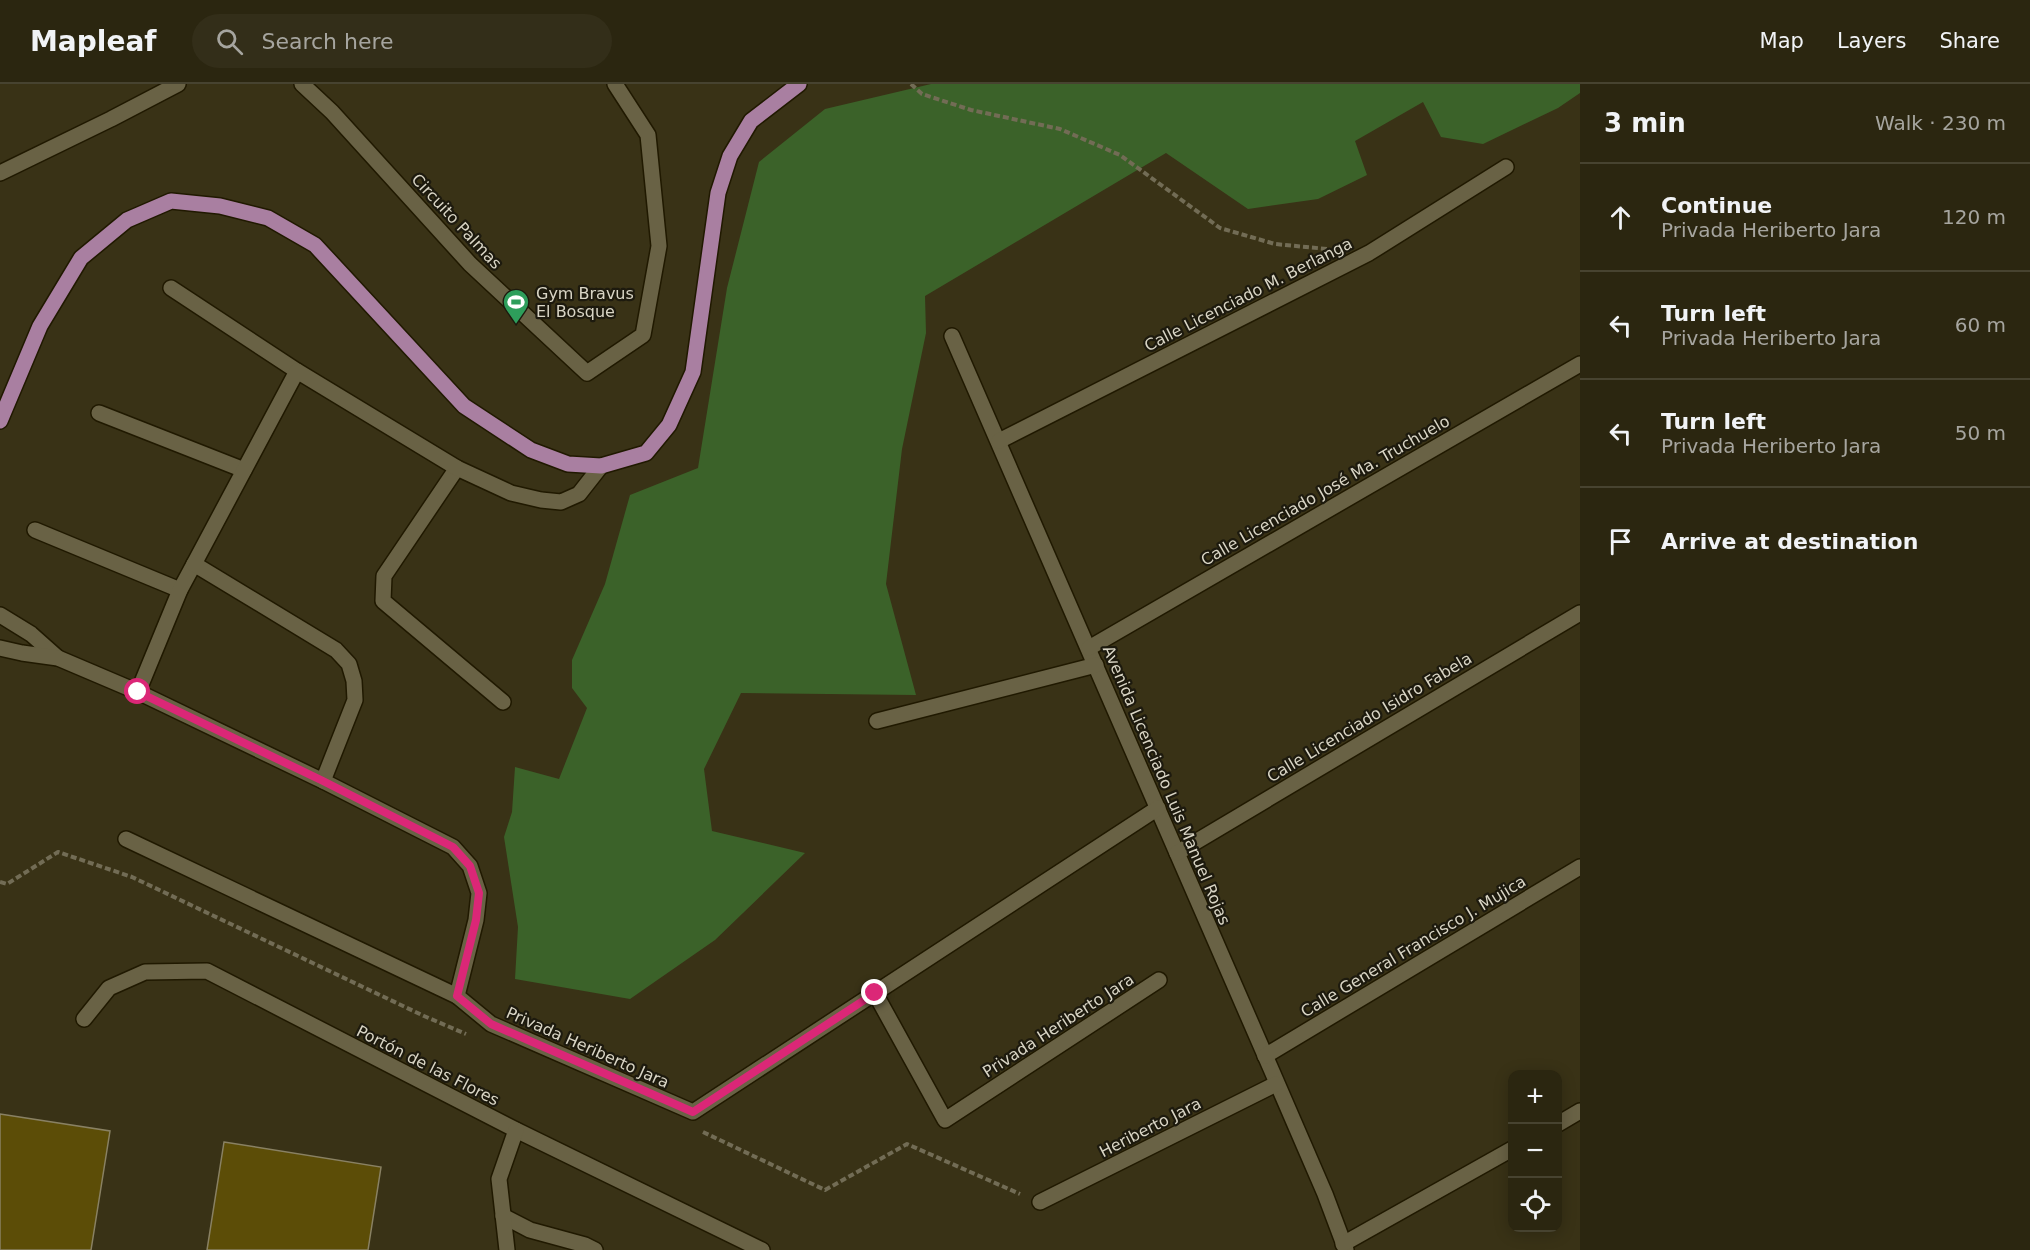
<!DOCTYPE html>
<html lang="en">
<head>
<meta charset="utf-8">
<style>
	body { margin:0; font-family:"DejaVu Sans",sans-serif; background:#332e19; color:#f1f3f6 }
	.controls { position:absolute; right:18px; bottom:18px; display:grid; overflow:hidden; border-radius:12px; box-shadow:0 3px 15px #0003 }
	.controls button { width:54px; height:54px; display:grid; place-items:center; padding:0; border:0; border-bottom:2px solid #474330; background:#2b2610; color:#f1f3f6; font:30px sans-serif }
	.stop { position:absolute; width:18px; height:18px; margin:-14px; border:4px solid #db2777; border-radius:50%; background:#fff }
	.stop.end { background:#db2777; border-color:#fff; box-shadow:0 2px 6px #0008 }
	.list { margin:0; padding:0; list-style:none }
	h2 { display:flex; justify-content:space-between; align-items:center; height:78px; margin:0; padding:0 24px; font-size:26px }
	h2 small { font-size:20px; font-weight:400; color:#a6a59f }
	.list li { display:grid; grid-template-columns:39px 1fr auto; gap:18px; align-items:center; box-sizing:border-box; height:108px; padding:0 24px; border-top:2px solid #474330 }
	.list b { display:block; font-size:22px; white-space:nowrap }
	.list p { margin:0; font-size:20px; white-space:nowrap; color:#a6a59f }
	.list em { font-size:20px; font-style:normal; color:#a6a59f }
	.icon { flex:none; width:33px; height:33px; fill:none; stroke:currentColor; stroke-width:2; stroke-linecap:round; stroke-linejoin:round }
	.map { position:relative; flex:none; width:1580px; height:1166px; overflow:hidden }
	header { display:flex; align-items:center; gap:36px; box-sizing:border-box; height:84px; padding:0 30px; background:#2b2610; border-bottom:2px solid #474330 }
	header strong { font-size:28px }
	nav { display:flex; gap:33px; margin-inline-start:auto; font-size:21px }
	.search { width:420px; height:54px; background:#332e19; display:flex; align-items:center; gap:15px; box-sizing:border-box; padding:0 21px; border-radius:33px; color:#a6a59f; font-size:22px }
	main { display:flex }
	aside { flex:1; background:#2b2610 }
	.map>svg:first-child { display:block }
</style>
</head>
<body>
<header>
<strong>Mapleaf</strong>
<div class="search"><svg class="icon" aria-label="search" viewBox="0 0 24 24"><circle cx="10" cy="10" r="6"/><path d="M15 15l6 6"/></svg>Search here</div>
<nav><a>Map</a><a>Layers</a><a>Share</a></nav>
</header>
<main>
<div class="map">
<svg width="1580" height="1166" viewBox="0 0 1580 1166">
	<rect width="100%" height="100%" fill="#393216"/>
	<!-- green -->
	<polygon fill="#3b6229" points="931,0 1580,0 1580,9 1558,24 1483,60 1441,53 1423,18 1355,57 1367,91 1318,115 1248,125 1166,69 925,212 926,249 902,365 886,500 916,611 741,609 704,685 712,747 805,769 715,856 630,915 515,895 518,843 504,753 512,728 515,683 559,695 587,624 572,604 572,576 605,500 630,411 698,384 727,204 759,78 825,25"/>
	<!-- building -->
	<g fill="#5c4d07" stroke="#898163" stroke-width="1.5">
		<polygon points="0,1030 110,1047 91,1166 0,1166"/>
		<polygon points="224,1058 381,1083 368,1166 207,1166"/>
	</g>
	<g fill="none" stroke-linecap="round" stroke-linejoin="round">
		<!-- minor casing -->
		<g stroke="#201900" stroke-width="18">
			<g id="minor">
				<polyline points="302,0 332,28 470,180 587,289 643,251 659,162 648,51 615,0"/>
				<polyline points="0,89 111,35 178,0"/>
				<polyline points="171,204 297,287"/>
				<polyline points="952,252 1271,985 1325,1110 1346,1166"/>
				<polyline points="99,329 244,386"/>
				<polyline points="999,357 1369,169 1506,83"/>
				<polyline points="457,384 384,492 383,517 503,618"/>
				<polyline points="35,446 180,506"/>
				<polyline points="0,531 31,550 58,574"/>
				<polyline points="0,564 22,569 58,574 138,608 323,697 453,763 470,782 479,809 476,836 457,912 491,940 693,1028 1158,724"/>
				<polyline points="1089,564 1580,280"/>
				<polyline points="138,608 180,506 194,480"/>
				<polyline points="877,637 1096,581"/>
				<polyline points="323,697 355,616 354,597 349,580 336,566 194,480 297,287 457,384 511,409 541,416 561,418 579,410 601,382"/>
				<polyline points="126,755 457,912"/>
				<polyline points="1177,769 1580,529"/>
				<polyline points="875,909 945,1036 1159,896"/>
				<polyline points="84,935 109,904 145,888 207,887 516,1046 762,1166"/>
				<polyline points="1265,972 1580,783"/>
				<polyline points="1558,1040 1580,1027"/>
				<polyline points="1040,1118 1276,1000"/>
				<polyline points="503,1132 530,1146 585,1161 595,1166"/>
				<polyline points="1343,1160 1512,1065"/>
				<polyline points="507,1166 499,1095 516,1046"/>
			</g>
		</g>
		<!-- major casing -->
		<g stroke="#201900" stroke-width="18">
			<polyline id="major" points="0,337 40,242 81,174 127,136 171,117 220,122 268,134 315,161 464,322 531,366 568,380 601,382 646,369 669,341 693,288 718,109 730,72 751,37 799,0"/>
		</g>
		<!-- path -->
		<g stroke="#726c55" stroke-width="4" stroke-dasharray="6 3" stroke-linecap="butt">
			<polyline points="911,0 922,10 971,26 1060,45 1120,71 1220,144 1275,160 1327,165"/>
			<polyline points="0,798 7,800 58,768 132,793 424,932 466,950"/>
			<polyline points="703,1048 825,1106 907,1060 1020,1110"/>
		</g>
		<!-- minor -->
		<use href="#minor" stroke="#696245" stroke-width="15"/>
		<!-- major -->
		<use href="#major" stroke="#a97fa1" stroke-width="15"/>
	</g>
	<g fill="none" stroke-linecap="round" stroke-linejoin="round">
		<!-- route -->
		<polyline stroke="#db2777" stroke-width="8" points="138,608 323,697 453,763 470,782 479,809 476,836 457,912 491,940 693,1028 875,909"/>
	</g>
	<!-- icons -->
	<defs>
		<g id="stadium-pin" transform="scale(1.35)"><path d="M0 17L-7.5 6A9.5 9.5 0 1 1 7.5 6Z" fill="#2e9e5b" stroke="#1d1a0e"/><path d="M0-5a6.5 5 0 1 0 0 10a6.5 5 0 1 0 0-10ZM-3.5-1.8h7v3.6h-7Z" fill="#fff"/></g>
	</defs>
	<g fill-rule="evenodd">
		<use href="#stadium-pin" x="516" y="218"/>
	</g>
	<g text-anchor="middle" stroke-width="4.5" stroke-linejoin="round" paint-order="stroke">
		<!-- street labels -->
		<g font-size="16" fill="#d9d5c5" stroke="#1d1a0e">
			<text transform="translate(457 137) rotate(47)" y="6">Circuito Palmas</text>
			<text transform="translate(1248 210) rotate(-27)" y="6">Calle Licenciado M. Berlanga</text>
			<text transform="translate(1325 406) rotate(-30)" y="6">Calle Licenciado José Ma. Truchuelo</text>
			<text transform="translate(1369 633) rotate(-31)" y="6">Calle Licenciado Isidro Fabela</text>
			<text transform="translate(1167 701) rotate(67)" y="6">Avenida Licenciado Luis Manuel Rojas</text>
			<text transform="translate(1413 862) rotate(-31)" y="6">Calle General Francisco J. Mujica</text>
			<text transform="translate(1058 941) rotate(-33)" y="6">Privada Heriberto Jara</text>
			<text transform="translate(588 963) rotate(24)" y="6">Privada Heriberto Jara</text>
			<text transform="translate(428 981) rotate(27)" y="6">Portón de las Flores</text>
			<text transform="translate(1150 1043) rotate(-27)" y="6">Heriberto Jara</text>
		</g>
		<!-- poi labels -->
		<g font-size="16" fill="#d9d5c5" stroke="#1d1a0e" text-anchor="start">
			<text x="536" y="215">Gym Bravus<tspan x="536" dy="18">El Bosque</tspan></text>
		</g>
	</g>
</svg>
<div class="controls">
<button>+</button>
<button>−</button>
<button><svg class="icon" aria-label="locate" viewBox="0 0 24 24"><circle cx="12" cy="12" r="6"/><path d="M12 2v4M12 18v4M2 12h4M18 12h4"/></svg></button>
</div>
<div class="stop" style="left:138px;top:608px"></div>
<div class="stop end" style="left:875px;top:909px"></div>
</div>
<aside>
<h2>3 min<small>Walk · 230 m</small></h2>
<ul class="list">
<li><svg class="icon" aria-label="ahead" viewBox="0 0 24 24"><path d="M12 20V5M6 11l6-6 6 6"/></svg><div><b>Continue</b><p>Privada Heriberto Jara</p></div><em>120 m</em></li>
<li><svg class="icon" aria-label="left" viewBox="0 0 24 24"><path d="M17 20v-9H6M10 6l-5 5 5 5"/></svg><div><b>Turn left</b><p>Privada Heriberto Jara</p></div><em>60 m</em></li>
<li><svg class="icon" aria-label="left" viewBox="0 0 24 24"><path d="M17 20v-9H6M10 6l-5 5 5 5"/></svg><div><b>Turn left</b><p>Privada Heriberto Jara</p></div><em>50 m</em></li>
<li><svg class="icon" aria-label="arrive" viewBox="0 0 24 24"><path d="M6 21V4h12l-3 4 3 4H6"/></svg><div><b>Arrive at destination</b></div></li>
</ul>
</aside>
</main>
</body>
</html>
